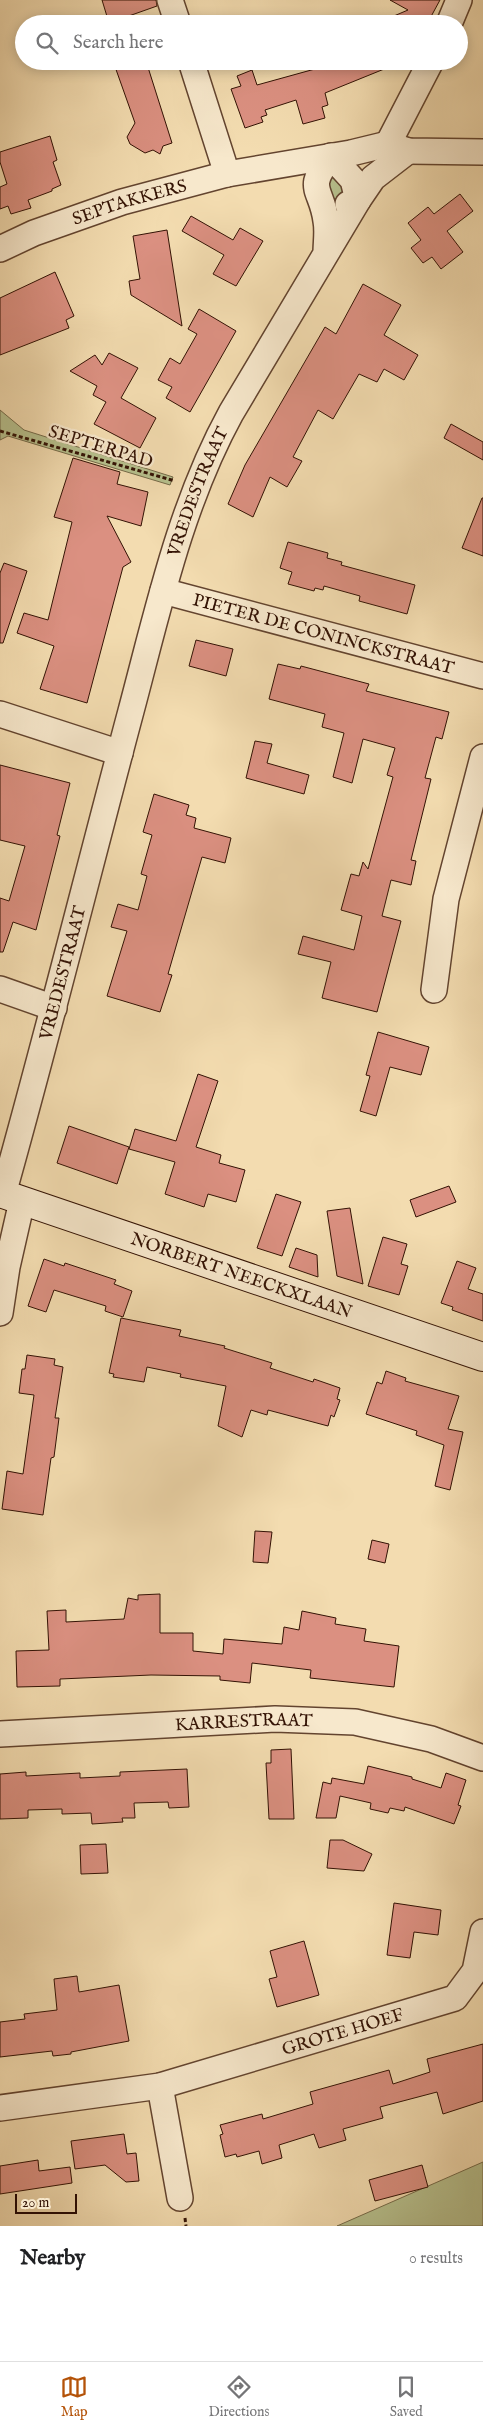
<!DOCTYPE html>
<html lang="en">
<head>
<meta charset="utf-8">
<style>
	body { margin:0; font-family:"IM FELL English",serif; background:#f2f2f2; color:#202124 }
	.scale { position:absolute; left:15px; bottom:12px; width:62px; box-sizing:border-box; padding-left:5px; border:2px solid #331204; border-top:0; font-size:14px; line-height:18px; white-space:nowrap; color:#331204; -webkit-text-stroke:4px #f7e8cc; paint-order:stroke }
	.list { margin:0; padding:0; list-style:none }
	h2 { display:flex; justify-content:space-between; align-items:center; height:65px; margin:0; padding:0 20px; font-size:21px }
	h2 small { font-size:16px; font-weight:400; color:#757577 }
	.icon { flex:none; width:28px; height:28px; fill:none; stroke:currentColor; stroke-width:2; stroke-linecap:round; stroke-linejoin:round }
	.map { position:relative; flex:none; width:483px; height:2226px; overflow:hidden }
	.search { position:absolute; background:#fff; box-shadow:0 2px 12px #0003; left:15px; right:15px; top:15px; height:55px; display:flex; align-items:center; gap:12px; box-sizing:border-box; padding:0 18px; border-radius:28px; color:#757577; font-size:19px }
	.sheet { height:135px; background:#fff }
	nav { display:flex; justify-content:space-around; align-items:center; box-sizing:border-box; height:70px; border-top:1px solid #e0e0e0; background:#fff; font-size:14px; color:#757577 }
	nav a { display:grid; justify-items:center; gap:2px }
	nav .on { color:#b45309 }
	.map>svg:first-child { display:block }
</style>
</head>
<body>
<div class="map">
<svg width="483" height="2226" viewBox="0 0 483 2226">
	<rect width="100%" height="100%" fill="#f3dcb0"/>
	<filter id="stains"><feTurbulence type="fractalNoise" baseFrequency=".004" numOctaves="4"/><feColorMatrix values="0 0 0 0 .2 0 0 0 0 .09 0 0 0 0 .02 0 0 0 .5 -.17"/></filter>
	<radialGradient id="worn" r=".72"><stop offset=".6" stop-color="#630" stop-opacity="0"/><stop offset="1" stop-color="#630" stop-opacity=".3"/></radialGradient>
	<!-- green -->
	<g fill="#b7c18e" stroke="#756a49">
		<polygon points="331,169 347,189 337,199 328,197 322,176"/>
		<polygon points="0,410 24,430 173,477 170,485 8,436 0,440"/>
		<polygon points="483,2162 483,2226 337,2226"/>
	</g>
	<!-- building -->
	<g fill="#db9081" stroke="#331204">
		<polygon points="102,0 156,0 157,6 109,23"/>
		<polygon points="390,0 440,0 427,24 375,24 408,10"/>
		<polygon points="113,61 146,61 172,143 163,146 160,154 153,150 145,153 130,144 127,137 135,123"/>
		<polygon points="332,61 399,63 325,93 328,105 322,107 325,118 303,124 296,100 265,110 267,115 261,117 263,122 245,128 231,89 241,86 237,76 252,70 257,85 333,64"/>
		<polygon points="50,136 57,160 53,162 61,185 52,189 52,191 28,200 31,208 11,214 8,206 0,209 0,187 7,184 0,162 0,152"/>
		<polygon points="460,194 473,211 447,231 463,252 441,269 432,257 423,263 411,248 421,240 408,223 428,207 434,214"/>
		<polygon points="191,216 233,240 240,228 263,241 236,286 213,274 224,255 182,231"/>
		<polygon points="167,230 182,326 131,295 129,281 140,279 133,236"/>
		<polygon points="55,272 74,316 66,320 69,328 0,355 0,298"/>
		<polygon points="363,284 401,305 384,335 418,355 404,380 384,369 377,382 359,374 333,419 318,410 293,457 302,461 287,487 270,477 253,517 228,504 245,465 325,327 336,334"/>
		<polygon points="199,309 236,331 190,412 166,398 172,387 158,380 170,358 180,364 197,334 188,329"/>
		<polygon points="109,353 138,368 121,398 156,418 140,448 94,424 106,402 93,395 97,386 70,371 95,355 102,365"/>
		<polygon points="451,424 483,442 483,460 444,438"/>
		<polygon points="73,458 120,472 117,484 148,492 141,526 107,516 131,562 123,567 87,703 40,689 54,646 17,633 24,613 48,620 72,522 54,517"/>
		<polygon points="482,498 483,498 483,556 462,548"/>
		<polygon points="288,542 328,553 327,558 342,562 341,565 415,585 407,614 359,601 360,596 324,586 323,590 315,588 314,591 288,584 292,572 280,568"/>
		<polygon points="4,563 27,571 3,643 0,643 0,573"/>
		<polygon points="196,640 233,649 226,676 189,666"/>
		<polygon points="278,664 300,669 301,666 369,684 366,691 449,712 442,739 436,737 425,778 431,779 411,860 416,861 411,885 391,880 382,916 401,921 377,1012 322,998 331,962 298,954 303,936 354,950 362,916 341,910 351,874 359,876 363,862 368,869 393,777 387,775 395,748 363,739 352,783 333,777 344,733 322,727 325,714 269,699"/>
		<polygon points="255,741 272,744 267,763 309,775 304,794 246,778"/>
		<polygon points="0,765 70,783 57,835 60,836 36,930 13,922 3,952 0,952 0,898 9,901 25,846 0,840"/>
		<polygon points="154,794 189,805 186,815 196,818 194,828 231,838 225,863 202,857 168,974 172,975 160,1012 107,996 127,931 111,927 118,904 138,910 147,876 141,874 152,835 143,832"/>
		<polygon points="378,1032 429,1047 421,1075 390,1067 376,1116 360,1111 370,1076 366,1075"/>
		<polygon points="198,1074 218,1081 196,1147 221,1155 219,1163 245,1170 236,1202 208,1194 204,1207 165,1194 175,1162 129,1149 135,1129 176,1141"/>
		<polygon points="69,1126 129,1147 117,1184 57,1163"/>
		<polygon points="449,1186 456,1202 416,1217 410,1200"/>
		<polygon points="276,1194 301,1202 282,1256 257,1248"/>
		<polygon points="350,1208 354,1232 363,1284 337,1276 327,1211"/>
		<polygon points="383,1237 407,1244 401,1264 408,1266 399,1295 368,1286"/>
		<polygon points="296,1248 317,1255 318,1277 289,1267"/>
		<polygon points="44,1259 64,1266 65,1263 116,1280 114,1284 132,1291 123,1317 105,1311 106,1306 54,1290 46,1312 28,1306"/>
		<polygon points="457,1261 476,1268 468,1289 483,1294 483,1321 452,1310 453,1307 441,1303"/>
		<polygon points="121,1318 181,1330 179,1336 225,1346 224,1348 272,1363 270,1368 313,1382 314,1379 340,1388 337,1399 340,1400 334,1417 331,1415 328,1426 268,1410 267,1415 251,1410 242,1437 218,1426 226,1386 180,1377 181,1374 147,1367 144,1382 113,1377 114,1374 109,1373"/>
		<polygon points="27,1355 55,1359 54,1365 63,1367 55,1418 59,1418 54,1457 51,1458 43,1515 2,1509 7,1471 23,1474 34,1395 19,1393 22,1369 25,1369"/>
		<polygon points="386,1371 406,1378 405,1381 459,1396 448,1429 463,1432 450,1490 435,1486 444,1445 416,1435 417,1431 366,1414 377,1382 382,1384"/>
		<polygon points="255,1531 272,1532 268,1563 253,1562"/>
		<polygon points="372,1540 389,1544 385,1563 368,1559"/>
		<polygon points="160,1594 160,1633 193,1633 193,1651 223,1654 224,1639 282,1644 284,1627 299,1630 302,1611 336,1618 335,1624 366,1629 364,1641 399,1646 394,1687 310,1678 311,1670 252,1663 250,1683 220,1680 220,1676 151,1675 60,1679 60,1686 17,1687 16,1651 49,1650 47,1611 66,1610 66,1622 124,1619 128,1598 138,1600 138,1595"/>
		<polygon points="291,1749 294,1819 269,1819 266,1763 271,1763 271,1750"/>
		<polygon points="368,1766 412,1777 412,1779 441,1788 446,1773 466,1780 458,1805 461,1806 454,1824 405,1807 404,1811 390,1808 388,1813 370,1809 371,1803 340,1796 336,1818 316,1818 323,1782 331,1784 332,1778 364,1784"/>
		<polygon points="187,1769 189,1807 169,1808 168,1802 134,1803 135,1818 122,1818 123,1822 92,1824 91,1813 62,1814 62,1809 28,1810 28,1818 0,1819 0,1774 26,1772 26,1776 80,1773 80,1778 120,1776 120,1772"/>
		<polygon points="330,1840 343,1840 372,1854 364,1871 327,1868"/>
		<polygon points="106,1844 108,1873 81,1874 80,1845"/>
		<polygon points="394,1903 441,1910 438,1935 414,1932 410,1958 387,1955"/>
		<polygon points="304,1941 319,1995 277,2007 269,1979 277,1977 270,1951"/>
		<polygon points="77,1976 79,1992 119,1985 129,2041 71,2052 71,2054 53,2056 52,2051 0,2057 0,2022 25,2019 24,2014 57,2010 54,1979"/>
		<polygon points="483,2044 483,2101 443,2114 437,2092 380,2107 383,2118 343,2129 346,2140 319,2148 314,2134 279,2145 282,2158 262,2164 259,2151 237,2157 236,2154 225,2157 220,2135 223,2134 220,2125 262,2114 263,2119 313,2104 310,2092 389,2070 393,2084 430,2072 427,2059"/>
		<polygon points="124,2134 127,2154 136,2153 139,2181 126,2182 105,2165 75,2169 71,2141"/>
		<polygon points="38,2160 39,2171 70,2167 72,2183 0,2194 0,2166"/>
		<polygon points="422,2165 428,2187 375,2201 369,2180"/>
	</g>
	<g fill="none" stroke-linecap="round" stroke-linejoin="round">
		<!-- street casing -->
		<g stroke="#63442f" stroke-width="28">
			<g id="street">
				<polyline points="170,0 178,24"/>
				<polyline points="449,24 459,0"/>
				<polyline points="191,61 227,174"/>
				<polyline points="388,144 431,61"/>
				<polyline points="348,204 358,200 373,178 408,151"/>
				<path id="s1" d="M0,249L34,233L122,202L227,174L351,153L388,144L408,151L483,152"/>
				<path id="s2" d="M163,591L483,676"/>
				<polyline points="0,714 120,753"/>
				<polyline points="0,989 54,1008"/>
				<polyline points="434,990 446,899 483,757"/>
				<path id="s3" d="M3,1194C48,1034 88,872 131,711C158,610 180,506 231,413L358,200L353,180L331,156C304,190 322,188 326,221C328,231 326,243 326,253"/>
				<polyline points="0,1313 7,1267 22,1201"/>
				<path id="s4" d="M0,1734L275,1719L355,1722L431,1739L483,1758"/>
				<polyline points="160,2086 180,2198"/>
				<path id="s5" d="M0,2108L160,2086L455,1998L475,1971L483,1932"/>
			</g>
		</g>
		<!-- secondary casing -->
		<g stroke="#331204" stroke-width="30">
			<g id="secondary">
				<path id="s6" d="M0,1193L483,1357"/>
			</g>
		</g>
		<!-- path -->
		<g stroke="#331204" stroke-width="3" stroke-dasharray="4 2.5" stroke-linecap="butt">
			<polyline points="0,431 175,481"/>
			<polyline points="185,2218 186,2226"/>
		</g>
		<!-- street -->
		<use href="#street" stroke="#f7e8cc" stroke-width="25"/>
		<!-- secondary -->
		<use href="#secondary" stroke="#f7e8cc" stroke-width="28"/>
	</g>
	<g text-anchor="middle" stroke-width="4.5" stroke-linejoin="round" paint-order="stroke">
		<!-- street labels -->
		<g font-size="18" fill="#331204" stroke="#f7e8cc">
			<text dy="6" stroke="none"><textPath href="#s1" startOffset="138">SEPTAKKERS</textPath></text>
			<text transform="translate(101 446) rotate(17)" y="6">SEPTERPAD</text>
			<text dy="6" stroke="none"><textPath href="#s3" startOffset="729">VREDESTRAAT</textPath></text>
			<text dy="6" stroke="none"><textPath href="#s2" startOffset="166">PIETER DE CONINCKSTRAAT</textPath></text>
			<text dy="6" stroke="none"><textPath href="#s3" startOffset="229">VREDESTRAAT</textPath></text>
			<text dy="6" stroke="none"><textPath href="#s6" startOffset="255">NORBERT NEECKXLAAN</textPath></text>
			<text dy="6" stroke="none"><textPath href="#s4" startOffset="244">KARRESTRAAT</textPath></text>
			<text dy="6" stroke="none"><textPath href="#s5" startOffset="352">GROTE HOEF</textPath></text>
		</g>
	</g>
	<rect width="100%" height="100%" filter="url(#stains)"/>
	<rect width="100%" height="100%" fill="url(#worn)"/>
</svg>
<div class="scale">20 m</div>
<div class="search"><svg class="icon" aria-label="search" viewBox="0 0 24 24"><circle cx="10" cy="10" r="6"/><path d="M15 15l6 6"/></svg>Search here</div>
</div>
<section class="sheet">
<h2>Nearby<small>0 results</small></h2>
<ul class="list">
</ul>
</section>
<nav>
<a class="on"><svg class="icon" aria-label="map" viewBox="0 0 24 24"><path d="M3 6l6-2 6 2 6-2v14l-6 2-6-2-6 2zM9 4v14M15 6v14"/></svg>Map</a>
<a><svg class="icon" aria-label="directions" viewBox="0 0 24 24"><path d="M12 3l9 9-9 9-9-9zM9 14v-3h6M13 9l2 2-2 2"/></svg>Directions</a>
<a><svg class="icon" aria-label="saved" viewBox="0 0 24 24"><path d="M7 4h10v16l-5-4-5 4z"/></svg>Saved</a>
</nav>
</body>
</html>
